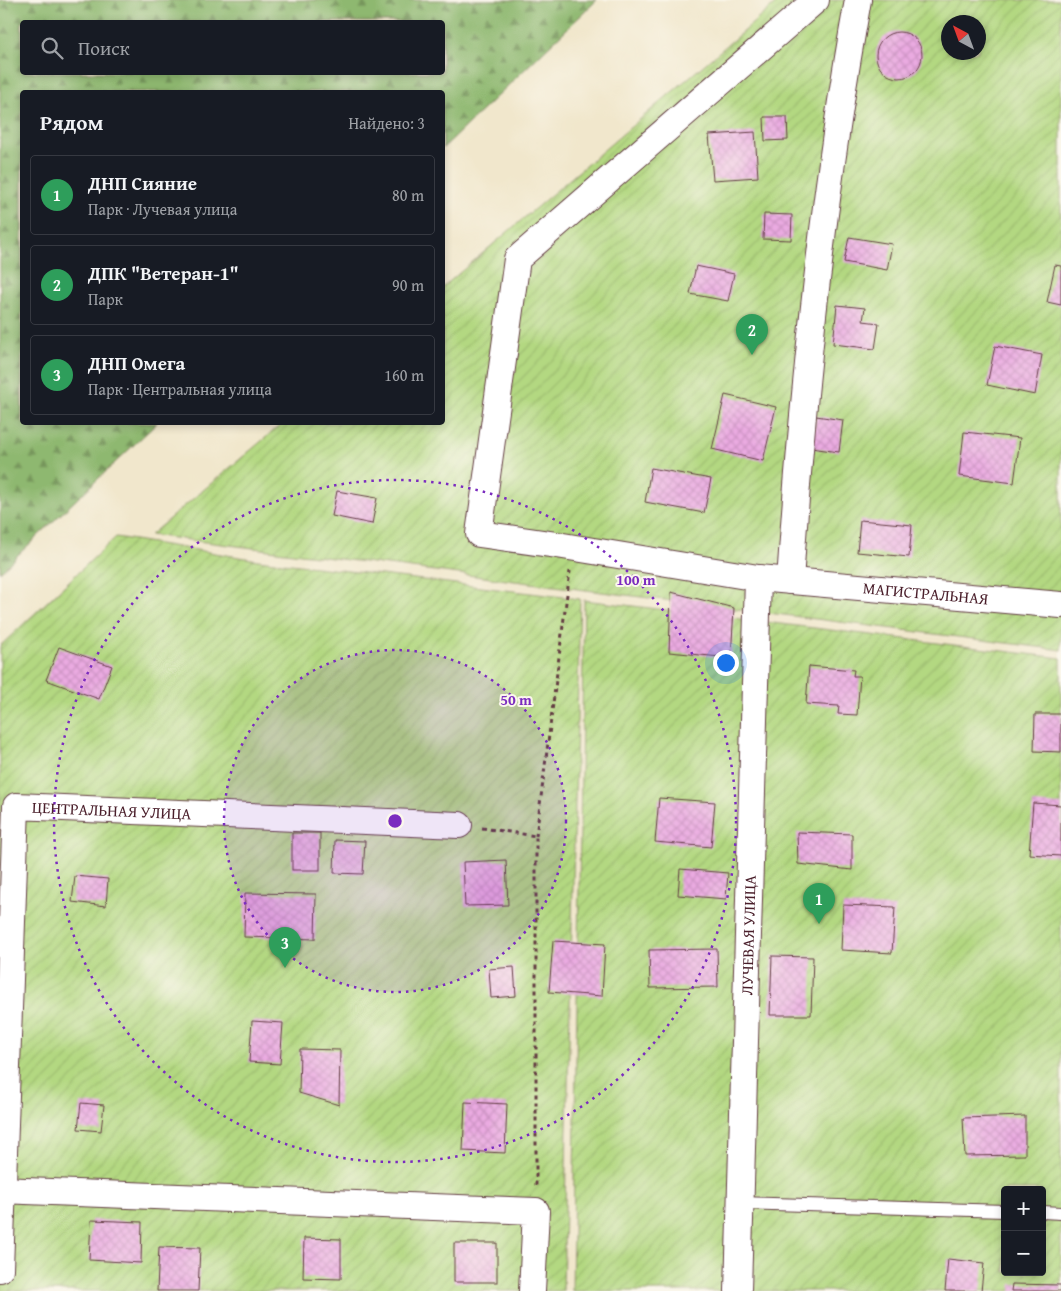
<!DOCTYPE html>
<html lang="ru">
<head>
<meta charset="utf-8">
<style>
	body { margin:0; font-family:"Gentium Book Plus",serif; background:#242831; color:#f1f3f6 }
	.controls { position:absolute; right:15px; bottom:15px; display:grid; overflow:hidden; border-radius:5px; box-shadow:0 2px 8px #0003 }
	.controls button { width:45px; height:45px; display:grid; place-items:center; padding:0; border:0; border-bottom:1px solid #363941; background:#171b24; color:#f1f3f6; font:25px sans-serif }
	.compass { position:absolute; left:941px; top:15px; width:45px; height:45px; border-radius:50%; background:#171b24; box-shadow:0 2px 8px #0003; rotate:319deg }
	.you { position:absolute; left:725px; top:662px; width:18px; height:18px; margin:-12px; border:4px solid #fff; border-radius:50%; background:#1a73e8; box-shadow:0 0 0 8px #1a73e833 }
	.badge { display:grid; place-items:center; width:32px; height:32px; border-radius:50%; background:#c8321e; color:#fff; font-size:16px; font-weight:700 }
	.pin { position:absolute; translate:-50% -41px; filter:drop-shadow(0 1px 2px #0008) }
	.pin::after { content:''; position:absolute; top:26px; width:18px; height:15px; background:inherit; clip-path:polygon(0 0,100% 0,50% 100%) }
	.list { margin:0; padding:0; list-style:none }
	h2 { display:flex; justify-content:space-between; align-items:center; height:65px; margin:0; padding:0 20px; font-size:21px }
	h2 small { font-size:16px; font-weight:400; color:#9ea1a6 }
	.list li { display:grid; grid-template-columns:32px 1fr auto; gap:15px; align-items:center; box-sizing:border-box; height:80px; margin:0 10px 10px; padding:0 10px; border:1px solid #363941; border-radius:5px }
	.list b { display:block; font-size:19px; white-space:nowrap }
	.list p { margin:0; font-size:16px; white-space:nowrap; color:#9ea1a6 }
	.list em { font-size:16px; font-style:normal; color:#9ea1a6 }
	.icon { flex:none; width:28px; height:28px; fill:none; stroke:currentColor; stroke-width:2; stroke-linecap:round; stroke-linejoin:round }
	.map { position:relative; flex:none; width:1061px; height:1291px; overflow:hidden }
	.search { position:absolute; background:#171b24; box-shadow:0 2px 8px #0003; left:20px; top:20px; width:425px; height:55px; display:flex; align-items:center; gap:12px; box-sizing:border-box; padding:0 18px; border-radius:5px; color:#9ea1a6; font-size:19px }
	.panel { position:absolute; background:#171b24; box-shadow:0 2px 8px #0003; left:20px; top:90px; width:425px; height:335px; border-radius:5px }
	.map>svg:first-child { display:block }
</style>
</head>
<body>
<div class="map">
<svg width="1061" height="1291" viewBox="0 0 1061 1291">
	<defs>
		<pattern id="forest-firs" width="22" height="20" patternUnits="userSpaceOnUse" patternTransform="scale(1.25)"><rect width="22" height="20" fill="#8eb86f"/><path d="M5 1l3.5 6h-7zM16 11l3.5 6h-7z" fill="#76955b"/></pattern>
		<pattern id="garden-furrows" width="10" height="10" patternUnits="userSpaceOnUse" patternTransform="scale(1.25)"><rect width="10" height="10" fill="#b3d881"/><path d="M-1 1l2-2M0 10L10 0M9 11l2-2" fill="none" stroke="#9bb970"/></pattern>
		<pattern id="building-cross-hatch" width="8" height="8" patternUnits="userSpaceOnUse" patternTransform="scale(1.25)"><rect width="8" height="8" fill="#eaaae1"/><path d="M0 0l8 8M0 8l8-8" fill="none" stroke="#ca92c1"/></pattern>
	</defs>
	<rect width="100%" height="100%" fill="#fbf7ec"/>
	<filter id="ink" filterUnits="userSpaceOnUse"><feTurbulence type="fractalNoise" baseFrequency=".02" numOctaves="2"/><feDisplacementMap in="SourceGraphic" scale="10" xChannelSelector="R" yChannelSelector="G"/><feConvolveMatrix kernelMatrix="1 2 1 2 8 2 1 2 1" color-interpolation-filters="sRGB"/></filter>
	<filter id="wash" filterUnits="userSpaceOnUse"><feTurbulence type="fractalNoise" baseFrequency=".0096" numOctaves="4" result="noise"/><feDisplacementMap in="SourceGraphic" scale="20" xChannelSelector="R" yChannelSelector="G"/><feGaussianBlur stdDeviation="1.12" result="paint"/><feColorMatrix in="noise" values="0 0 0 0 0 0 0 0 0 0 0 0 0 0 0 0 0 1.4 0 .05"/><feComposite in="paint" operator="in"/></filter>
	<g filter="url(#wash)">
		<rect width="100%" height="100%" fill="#f1e7cc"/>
		<!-- forest -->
		<path fill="url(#forest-firs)" stroke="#6c6c4d" fill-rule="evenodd" d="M0,0H597L443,148L442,92H22V422L157,423L0,572ZM22,22H442V72H22Z"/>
		<!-- garden -->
		<g fill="url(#garden-furrows)" stroke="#7e7c56" fill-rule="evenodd">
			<path d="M780,0H1061V650L150,535L283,423L442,422L443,287ZM948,22H978V52H948Z"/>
			<polygon points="116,537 258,560 580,599 563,1291 0,1291 0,646"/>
			<path d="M584,600L1061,658V1291H572ZM1005,1190H1042V1272H1005Z"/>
		</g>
		<g id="blocks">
			<!-- building -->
			<g fill="url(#building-cross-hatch)">
				<circle cx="899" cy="55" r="23"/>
				<polygon points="764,117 787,117 788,140 765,141"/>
				<polygon points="755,132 758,177 713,180 709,135"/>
				<polygon points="764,214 792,215 791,240 763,239"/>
				<polygon points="849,237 892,244 887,270 844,262"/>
				<polygon points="1055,265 1061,266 1061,305 1047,302"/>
				<polygon points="696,266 734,274 728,301 690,294"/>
				<polygon points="837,305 865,308 863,321 879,323 875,349 833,344"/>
				<polygon points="995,346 1042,355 1035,395 987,385"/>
				<polygon points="725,395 776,407 763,461 712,449"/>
				<polygon points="816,416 843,420 839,452 811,448"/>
				<polygon points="964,432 1020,438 1014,483 959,476"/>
				<polygon points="651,468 711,479 704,513 645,502"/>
				<polygon points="337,491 377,498 372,524 332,516"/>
				<polygon points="860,520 912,525 909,557 857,552"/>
				<polygon points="671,592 734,608 731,658 669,652"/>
				<polygon points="59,647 112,666 99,699 46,680"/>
				<polygon points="809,666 854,670 853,676 860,676 857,715 838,714 839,706 806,704"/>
				<polygon points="1035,714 1061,714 1061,752 1034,751"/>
				<polygon points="659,798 715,802 711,847 655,842"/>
				<polygon points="1033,803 1061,805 1061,856 1029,854"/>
				<polygon points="797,832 852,834 852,870 798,864"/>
				<rect x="292" y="833" width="28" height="37"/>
				<polygon points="335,840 365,841 363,874 334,873"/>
				<polygon points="506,860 508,905 465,906 463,862"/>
				<polygon points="680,869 728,873 726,899 678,895"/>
				<polygon points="75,876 108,879 106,906 72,902"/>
				<polygon points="245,893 316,894 315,939 244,937"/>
				<polygon points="843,905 895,907 892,953 841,950"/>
				<polygon points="553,941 605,944 602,996 549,992"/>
				<polygon points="717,949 718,987 650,988 649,950"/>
				<polygon points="772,956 813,957 811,1015 770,1015"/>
				<polygon points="514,967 516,996 491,998 489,969"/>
				<polygon points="252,1021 283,1023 280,1064 249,1062"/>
				<polygon points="300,1049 340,1050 339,1105 299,1093"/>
				<polygon points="465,1102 507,1104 505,1153 463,1151"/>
				<polygon points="81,1103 104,1105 101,1131 78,1129"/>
				<polygon points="1025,1116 1025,1155 965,1156 963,1118"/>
				<polygon points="91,1220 142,1222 141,1263 89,1260"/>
				<polygon points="304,1238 341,1239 341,1279 303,1278"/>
				<rect x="454" y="1243" width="43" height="39"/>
				<polygon points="159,1247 200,1248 198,1291 157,1291"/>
				<polygon points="948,1259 984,1263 981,1291 945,1291"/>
				<polygon points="1012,1284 1061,1285 1061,1291 1011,1291"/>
			</g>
		</g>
	</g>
	<g filter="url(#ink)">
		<use href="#blocks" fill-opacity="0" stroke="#633d43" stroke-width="1"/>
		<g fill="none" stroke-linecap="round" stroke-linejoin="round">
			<!-- lane casing -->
			<g stroke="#633d43" stroke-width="14">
				<g id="lane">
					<polyline points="741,1203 1005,1211"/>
					<polyline points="1042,1212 1061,1213"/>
				</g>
			</g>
			<!-- street casing -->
			<g stroke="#633d43" stroke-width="28">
				<g id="street">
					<path id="s1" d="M816,0L517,259L479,534L557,545L758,578L1061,605"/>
					<path d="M790,581C803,386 823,192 858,0"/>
					<polyline points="0,1190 536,1211 532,1291"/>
					<path id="s2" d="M0,1269L16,806L459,825"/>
					<path id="s3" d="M738,1291L758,578"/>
				</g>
			</g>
			<!-- path -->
			<g stroke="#633d43" stroke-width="3" stroke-dasharray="4 4" stroke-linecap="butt">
				<polyline points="482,828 536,836 536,1188"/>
				<polyline points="536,836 570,571"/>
			</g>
			<!-- lane -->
			<use href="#lane" stroke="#fff" stroke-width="12"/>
			<!-- street -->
			<use href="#street" stroke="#fff" stroke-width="26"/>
		</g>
	</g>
	<!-- distance rings -->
	<circle cx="395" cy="821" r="171" fill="#7b2cbf" fill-opacity=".12"/>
	<g fill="none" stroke="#7b2cbf" stroke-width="2.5" stroke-dasharray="2.5 5">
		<circle cx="395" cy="821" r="171"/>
		<circle cx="395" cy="821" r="341"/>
	</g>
	<g text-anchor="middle" stroke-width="4" stroke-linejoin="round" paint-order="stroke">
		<!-- street labels -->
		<g font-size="16" fill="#4a1f2b" stroke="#fbf7ec">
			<text dy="6" stroke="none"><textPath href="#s1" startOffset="1124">МАГИСТРАЛЬНАЯ</textPath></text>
			<text dy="6" stroke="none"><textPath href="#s2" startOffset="559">ЦЕНТРАЛЬНАЯ УЛИЦА</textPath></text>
			<text dy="6" stroke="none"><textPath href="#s3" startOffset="356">ЛУЧЕВАЯ УЛИЦА</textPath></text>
		</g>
	</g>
	<circle cx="395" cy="821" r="8" fill="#7b2cbf" stroke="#fbf7ec" stroke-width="2.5"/>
	<g font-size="15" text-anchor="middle" font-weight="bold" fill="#7b2cbf" stroke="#fbf7ec" stroke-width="4" stroke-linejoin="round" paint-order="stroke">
		<text x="636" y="585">100 m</text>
		<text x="516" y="705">50 m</text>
	</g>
</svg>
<div class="controls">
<button>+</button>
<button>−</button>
</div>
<svg class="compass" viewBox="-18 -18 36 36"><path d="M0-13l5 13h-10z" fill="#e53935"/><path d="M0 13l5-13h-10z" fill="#9ea1a6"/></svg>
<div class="you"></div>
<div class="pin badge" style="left:819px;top:924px;background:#2e9e5b">1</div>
<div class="pin badge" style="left:752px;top:355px;background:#2e9e5b">2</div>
<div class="pin badge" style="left:285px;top:968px;background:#2e9e5b">3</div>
<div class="search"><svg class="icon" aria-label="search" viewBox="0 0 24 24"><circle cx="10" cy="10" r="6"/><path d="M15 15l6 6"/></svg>Поиск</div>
<section class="panel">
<h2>Рядом<small>Найдено: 3</small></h2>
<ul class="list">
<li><span class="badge" style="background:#2e9e5b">1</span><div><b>ДНП Сияние</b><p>Парк · Лучевая улица</p></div><em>80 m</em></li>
<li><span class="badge" style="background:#2e9e5b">2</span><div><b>ДПК &quot;Ветеран-1&quot;</b><p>Парк</p></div><em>90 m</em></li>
<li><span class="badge" style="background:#2e9e5b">3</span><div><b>ДНП Омега</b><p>Парк · Центральная улица</p></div><em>160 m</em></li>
</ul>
</section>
</div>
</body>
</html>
